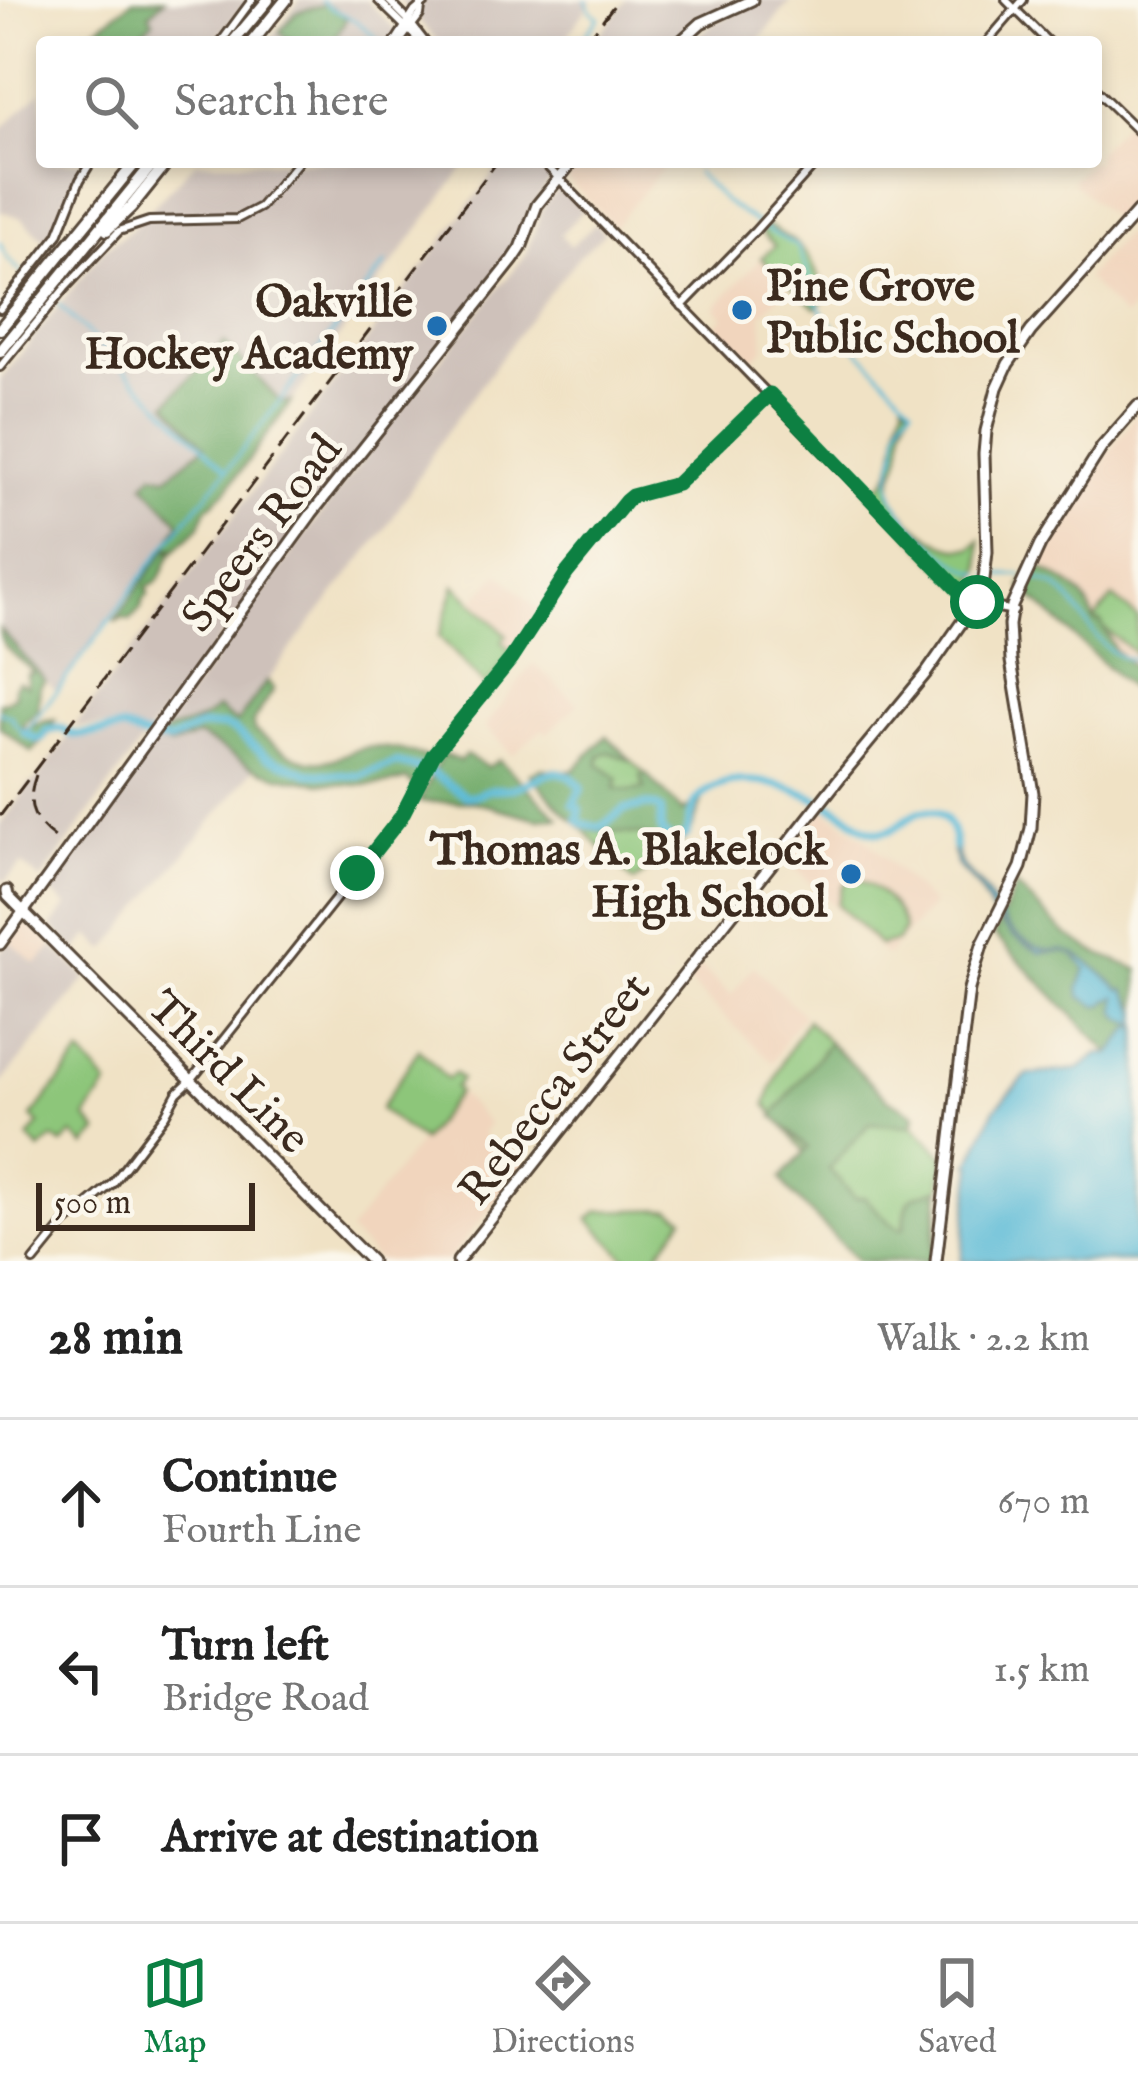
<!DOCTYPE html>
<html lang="en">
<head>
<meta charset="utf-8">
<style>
	body { margin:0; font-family:"IM FELL English",serif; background:#f2f2f2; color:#222 }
	.scale { position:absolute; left:36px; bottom:30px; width:219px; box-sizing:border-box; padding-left:12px; border:6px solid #3b2a1e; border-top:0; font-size:33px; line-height:42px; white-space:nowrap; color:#3b2a1e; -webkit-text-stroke:9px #fbf7ec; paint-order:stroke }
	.stop { position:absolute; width:36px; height:36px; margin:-27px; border:9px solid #0b8043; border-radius:50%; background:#fff }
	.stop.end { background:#0b8043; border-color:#fff; box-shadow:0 3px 12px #0008 }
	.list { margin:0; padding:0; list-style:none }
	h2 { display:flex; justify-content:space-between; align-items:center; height:156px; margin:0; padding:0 48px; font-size:51px }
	h2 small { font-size:39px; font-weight:400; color:#767676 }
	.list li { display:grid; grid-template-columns:78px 1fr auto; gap:36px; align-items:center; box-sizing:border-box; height:168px; padding:0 48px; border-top:3px solid #e0e0e0 }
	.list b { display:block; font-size:45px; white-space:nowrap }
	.list p { margin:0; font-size:39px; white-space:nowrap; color:#767676 }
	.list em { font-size:39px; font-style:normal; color:#767676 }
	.icon { flex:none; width:66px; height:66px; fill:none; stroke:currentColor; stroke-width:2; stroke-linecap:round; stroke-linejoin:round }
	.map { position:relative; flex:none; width:1138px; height:1261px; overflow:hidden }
	.search { position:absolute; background:#fff; box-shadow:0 6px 18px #0003; left:36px; right:36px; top:36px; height:132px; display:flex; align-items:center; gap:30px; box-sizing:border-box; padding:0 42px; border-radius:12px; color:#767676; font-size:45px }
	.sheet { height:660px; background:#fff }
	nav { display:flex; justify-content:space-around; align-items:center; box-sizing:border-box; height:168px; border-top:3px solid #e0e0e0; background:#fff; font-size:33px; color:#767676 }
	nav a { display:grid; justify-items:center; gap:6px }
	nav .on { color:#0b8043 }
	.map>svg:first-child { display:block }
</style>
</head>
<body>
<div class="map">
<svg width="1138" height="1261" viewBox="0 0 1138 1261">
	<rect width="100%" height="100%" fill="#fbf7ec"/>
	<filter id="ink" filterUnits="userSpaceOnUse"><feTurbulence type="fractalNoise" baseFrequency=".00833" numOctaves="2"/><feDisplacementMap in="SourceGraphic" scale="24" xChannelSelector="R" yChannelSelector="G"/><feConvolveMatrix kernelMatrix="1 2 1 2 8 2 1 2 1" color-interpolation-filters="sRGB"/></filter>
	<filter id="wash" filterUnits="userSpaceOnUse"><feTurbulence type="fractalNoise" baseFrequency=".004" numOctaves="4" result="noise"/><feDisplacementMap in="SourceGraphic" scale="48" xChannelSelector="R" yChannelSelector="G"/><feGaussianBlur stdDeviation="2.7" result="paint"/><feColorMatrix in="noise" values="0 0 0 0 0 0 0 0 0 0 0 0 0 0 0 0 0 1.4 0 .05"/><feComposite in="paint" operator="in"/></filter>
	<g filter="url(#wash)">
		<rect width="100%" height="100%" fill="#f0e2c5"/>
		<!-- built -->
		<g fill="#f1d5bd">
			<polygon points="1124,123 1138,137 1138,206 1121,227 1072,181 1089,162 1096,162 1096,154"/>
			<polygon points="582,162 668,162 614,226 566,178"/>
			<polygon points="1125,233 1138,247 1138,304 1124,318 1086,278"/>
			<polygon points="761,258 790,284 762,314 764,348 747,365 712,329 724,317 715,307"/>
			<polygon points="1138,412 1138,696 1021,587 1077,498"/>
			<polygon points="500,573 538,610 512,652 502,641 507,636 474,600"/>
			<polygon points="533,663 578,704 547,733 542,729 513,755 485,727"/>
			<polygon points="823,808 869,842 933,905 886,956 785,858"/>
			<polygon points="25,921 53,946 36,965 9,941"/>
			<polygon points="699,966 731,995 754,966 803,1015 788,1035 773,1063 688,982"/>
			<polygon points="458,1092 489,1124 483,1131 485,1141 496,1150 502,1143 527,1163 448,1261 379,1261 349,1232"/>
		</g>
		<!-- industrial -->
		<g fill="#cec1ba">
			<polygon points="164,0 248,0 248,1 214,42 108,42 123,32 133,39 148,14"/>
			<polygon points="300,0 366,0 407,42 268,42"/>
			<polygon points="399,0 593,0 563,42 439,42"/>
			<polygon points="626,0 740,0 702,16 673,42 594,42"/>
			<polygon points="759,0 791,0 758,42 689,42 715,23"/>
			<polygon points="42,91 42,162 86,162 75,176 46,242 22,218 0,211 0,130"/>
			<polygon points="195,162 468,162 291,402 167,404 206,446 167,477 180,522 166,547 55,690 0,627 0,380 103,250 132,229"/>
			<polygon points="502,162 538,162 550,175 550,181 532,207 517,249 148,734 118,726 74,727"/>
			<polygon points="560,187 583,210 560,235 571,246 595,224 605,233 580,255 537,308 443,437 387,527 291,649 237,723 206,720 161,733 298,544 433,368 525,256 544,204"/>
			<polygon points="119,732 127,732 142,741 41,880 22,864 4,882 0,877 0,825 31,782 34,782 69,736 96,738"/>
			<polygon points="197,736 216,743 255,768 106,950 89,935 75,953 52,926 67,906 48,889 156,740 170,746"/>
			<polygon points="9,941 36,964 53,946 87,978 0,1085 0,952"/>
		</g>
		<!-- green -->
		<g fill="#8dc67a" stroke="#64784c" stroke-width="3">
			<path d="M767,225C781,234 799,242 809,257C818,272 815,278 830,292L816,308L761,258L775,246L762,233Z"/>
			<path d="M903,399L911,406C900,428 905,430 901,452C899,465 890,477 891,489C893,511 933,542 952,547C958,549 966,548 972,548L980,540L981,569L973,589L968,590L955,581L866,489L871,484L879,487C903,464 892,431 905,404Z"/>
			<polygon points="455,585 507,635 502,641 512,652 486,687 439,636"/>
			<polygon points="1113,597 1138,618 1136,654 1094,620"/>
			<polygon points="607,736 683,811 703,798 689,836 634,882 530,774 541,769 573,771"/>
			<path d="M854,879C874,882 901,909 904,929L897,941L879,945L837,904L843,885Z"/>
			<polygon points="807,1020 944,1156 935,1246 931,1261 868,1261 807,1156 766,1104 783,1060"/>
			<polygon points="419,1049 447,1079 454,1073 461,1079 454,1088 458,1092 422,1141 380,1109"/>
			<polygon points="81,1054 108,1085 86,1118 98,1132 85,1146 73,1134 62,1144 53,1138 40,1150 28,1138 39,1124 32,1117"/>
			<polygon points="671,1209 684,1218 653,1261 629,1261 589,1219 599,1211"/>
		</g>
		<!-- forest -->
		<g fill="#72ab6a" stroke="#566a44" stroke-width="3">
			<polygon points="133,0 164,0 149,14 153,21 134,40 123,32 108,42 79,42"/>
			<polygon points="325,4 347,17 333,42 292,42 279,32 296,13"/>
			<polygon points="224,342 281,402 291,402 226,491 207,508 200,526 175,550 166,547 180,522 144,484 153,474 167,477 205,446 167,403"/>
			<path d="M166,549L173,552C163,564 164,583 147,587L148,595L143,600L141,608L130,620L122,618L114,622Z"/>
			<path d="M1033,565C1058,575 1089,592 1094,621L1101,622L1115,650L1138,671V696L1021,587Z"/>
			<path d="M0,629L45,680L40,686L38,710L22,725L24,729L41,722L55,720L48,735L32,752L0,727V702L7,701L15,695L14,687L18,681L27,686V674L33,673C20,655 0,653 0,629Z"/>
			<path d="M267,681L274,689L253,722L254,730C278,747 304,769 334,759C346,754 359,747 371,747C392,746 411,753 430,758L414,787L407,779C376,791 286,783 256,768C235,758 219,744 197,736L170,746L156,740C173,722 196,730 217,708L237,723Z"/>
			<path d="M607,736L632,761L609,752L600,755L599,765L618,778L615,788L629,791L644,789L641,776L646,774L683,812L703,798L689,836L671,852C650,822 603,842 576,822C559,810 544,789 530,774L541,769L573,771Z"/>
			<polygon points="442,754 460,761 466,755 487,767 499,760 559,818 538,819 475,802 419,802"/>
			<polygon points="1016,886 1067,935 1097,953 1138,969 1138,1012 1128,997 1118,997 1116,1010 1123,1012 1138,1028 1129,1030 1111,1054 994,935"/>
			<path d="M829,1042L888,1099L915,1114L914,1122L909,1126L870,1123L829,1169L855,1198L864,1197L890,1223L900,1229L904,1227C907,1192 909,1198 939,1189L931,1261H858L790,1192L781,1178L808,1148L773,1116Z"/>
		</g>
		<!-- water -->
		<path fill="#58b9d6" stroke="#4a727a" stroke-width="3" d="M957,838C957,869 963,865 981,886C993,901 999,920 1014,933C1021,939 1037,949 1047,950C1053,951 1059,949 1066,951C1082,954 1107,977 1120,989H1125L1138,1011V1261H961L973,1166L970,1164L995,1108L1027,1075L1079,1069L1099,1054H1111L1129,1030L1136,1025L1121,1018L1116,1011L1117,997L1107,1001L1106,1004L1097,1006L1081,997L1079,988L1086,969L1075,956L1064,951L1040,953L1013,936L992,913L978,888L958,867L953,853L954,839Z"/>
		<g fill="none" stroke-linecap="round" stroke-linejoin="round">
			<!-- stream -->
			<g stroke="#58b9d6" stroke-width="3">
				<path d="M321,0C331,10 334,10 347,16C360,22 370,32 380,42"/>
				<polyline points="580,42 599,17 591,11 586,0"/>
				<polyline points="687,162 691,165"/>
				<polyline points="696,172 725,202 758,224"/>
				<path d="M764,228L798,247L810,277L814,297L826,317L913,406C898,419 899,428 897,447C896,459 889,473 890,484C894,518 952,565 981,574"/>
				<polyline points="0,243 7,258 24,275"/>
				<polyline points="227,470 386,263"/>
				<polyline points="989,575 1021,575"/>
				<path d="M1031,577C1040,581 1051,583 1059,589C1085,609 1101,665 1138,658"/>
				<polyline points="0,712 11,716 15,724 25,733 163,549 227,470 58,304"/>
			</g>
			<!-- river -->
			<path stroke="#58b9d6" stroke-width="8" d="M25,733L38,740L43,738L46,731L61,728L70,734L80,735L124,729L143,737L170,741L199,727L224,726L234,730L266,756L308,773L360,776L397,763L429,771L466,796C477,797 482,791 493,789C495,789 511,789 513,788C541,782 556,756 582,788L573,804L580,809L578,820L583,824L601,827L625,809C638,811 648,799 661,810C660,827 658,835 675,840L687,835C690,824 690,809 698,800C734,760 810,792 847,815C857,822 865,832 879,832C898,833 905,816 921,812C944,807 954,829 955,847"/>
		</g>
	</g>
	<g filter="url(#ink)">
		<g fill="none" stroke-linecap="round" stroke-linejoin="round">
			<!-- minor casing -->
			<g stroke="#564637" stroke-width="12">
				<g id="minor">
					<polyline points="378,0 420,41 425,42"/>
					<polyline points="388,0 408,20 425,42"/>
					<polyline points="1006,0 1048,42"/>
					<polyline points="395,41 400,41 420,15 421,8"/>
					<polyline points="221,42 252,0"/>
					<polyline points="395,42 415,11 428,0"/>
					<polyline points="987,42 1023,0"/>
					<polyline points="1096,90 1138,131"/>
					<polyline points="543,162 959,591 982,605 1014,611"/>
					<polyline points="682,306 755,231 817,162"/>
					<polyline points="0,309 58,235 80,180 91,162"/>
					<polyline points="0,367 65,288 119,231 149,221 237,219 260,207 298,162"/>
					<polyline points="34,1261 64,1224 113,1183 165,1115 177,1093 192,1079 401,817 433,755 511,659 567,573 626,501 632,496 677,484 770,394"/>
				</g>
			</g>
			<!-- major casing -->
			<g stroke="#564637" stroke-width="15">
				<g id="major">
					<polyline points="680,42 701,23 752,0"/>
					<polyline points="7,891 8,896 371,1261"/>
					<polyline points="0,944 312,513 513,260 521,248 537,205 572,162"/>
					<polyline points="458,1261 842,775 927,672 978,599 983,588 987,552 984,454 986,431 997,388 1008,364 1031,331 1138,211"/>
					<polyline points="936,1261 969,989 982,945 1021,867 1031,828 1033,793 1011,661 1009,625 1012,606 1040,545 1102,447 1138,406"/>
				</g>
			</g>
			<!-- highway casing -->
			<g stroke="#564637" stroke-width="16">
				<g id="highway">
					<polyline points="233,42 268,0"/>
					<polyline points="252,42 286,0"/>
					<polyline points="107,230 131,207 167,162"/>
					<polyline points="0,329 136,162"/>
					<polyline points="0,352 154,162"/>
				</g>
			</g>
			<!-- minor -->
			<use href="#minor" stroke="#fff" stroke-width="6"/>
			<!-- major -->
			<use href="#major" stroke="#fff" stroke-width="9"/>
			<!-- highway -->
			<use href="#highway" stroke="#fff" stroke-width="10"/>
			<!-- rail -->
			<g stroke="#3b2a1e" stroke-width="3" stroke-dasharray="18 9" stroke-linecap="butt">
				<polyline points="586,42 618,0"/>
				<path d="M36,775C25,806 33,823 59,841"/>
				<polyline points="0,816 497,162"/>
			</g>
		</g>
	</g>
	<g fill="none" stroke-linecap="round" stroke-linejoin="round" filter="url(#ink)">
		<!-- route -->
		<polyline stroke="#0b8043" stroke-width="15" points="357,873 401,817 433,755 511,659 567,573 626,501 632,496 677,484 770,394 959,591 977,602"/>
	</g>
	<!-- markers -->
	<g fill="#1f6fb2" stroke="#fbf7ec" stroke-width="4.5">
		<circle cx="742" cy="310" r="12"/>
		<circle cx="437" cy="326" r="12"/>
		<circle cx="851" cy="874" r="12"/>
	</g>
	<g text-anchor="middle" stroke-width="10" stroke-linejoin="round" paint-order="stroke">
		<!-- poi labels -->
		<g font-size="45" font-weight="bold" fill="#3b2a1e" stroke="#fbf7ec" text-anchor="end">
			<text x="766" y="300" text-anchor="start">Pine Grove<tspan x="766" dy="52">Public School</tspan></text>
			<text x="413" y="316">Oakville<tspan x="413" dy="52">Hockey Academy</tspan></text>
			<text x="827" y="864">Thomas A. Blakelock<tspan x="827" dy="52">High School</tspan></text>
		</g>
		<!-- street labels -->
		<g font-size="45" fill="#3b2a1e" stroke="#fbf7ec">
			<text transform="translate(260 532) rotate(-53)" y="16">Speers Road</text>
			<text transform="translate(230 1071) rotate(45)" y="16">Third Line</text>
			<text transform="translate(553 1088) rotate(-52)" y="16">Rebecca Street</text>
		</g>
	</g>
</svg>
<div class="scale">500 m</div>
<div class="stop" style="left:977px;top:602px"></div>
<div class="stop end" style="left:357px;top:873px"></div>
<div class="search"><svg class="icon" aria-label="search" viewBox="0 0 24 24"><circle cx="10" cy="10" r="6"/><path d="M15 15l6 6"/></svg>Search here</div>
</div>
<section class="sheet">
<h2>28 min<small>Walk · 2.2 km</small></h2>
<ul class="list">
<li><svg class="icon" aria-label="ahead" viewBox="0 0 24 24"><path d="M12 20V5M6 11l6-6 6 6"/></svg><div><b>Continue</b><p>Fourth Line</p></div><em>670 m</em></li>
<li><svg class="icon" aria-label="left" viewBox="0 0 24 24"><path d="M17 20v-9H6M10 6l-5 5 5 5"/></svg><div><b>Turn left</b><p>Bridge Road</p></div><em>1.5 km</em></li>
<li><svg class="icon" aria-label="arrive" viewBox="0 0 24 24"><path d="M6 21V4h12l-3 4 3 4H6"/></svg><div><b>Arrive at destination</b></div></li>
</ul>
</section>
<nav>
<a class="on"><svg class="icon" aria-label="map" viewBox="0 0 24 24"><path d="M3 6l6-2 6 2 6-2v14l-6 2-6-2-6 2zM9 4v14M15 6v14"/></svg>Map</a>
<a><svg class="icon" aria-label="directions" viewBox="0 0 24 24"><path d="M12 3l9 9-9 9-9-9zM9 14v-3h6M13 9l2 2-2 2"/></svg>Directions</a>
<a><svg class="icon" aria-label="saved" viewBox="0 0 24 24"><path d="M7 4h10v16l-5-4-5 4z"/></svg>Saved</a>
</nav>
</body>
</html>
